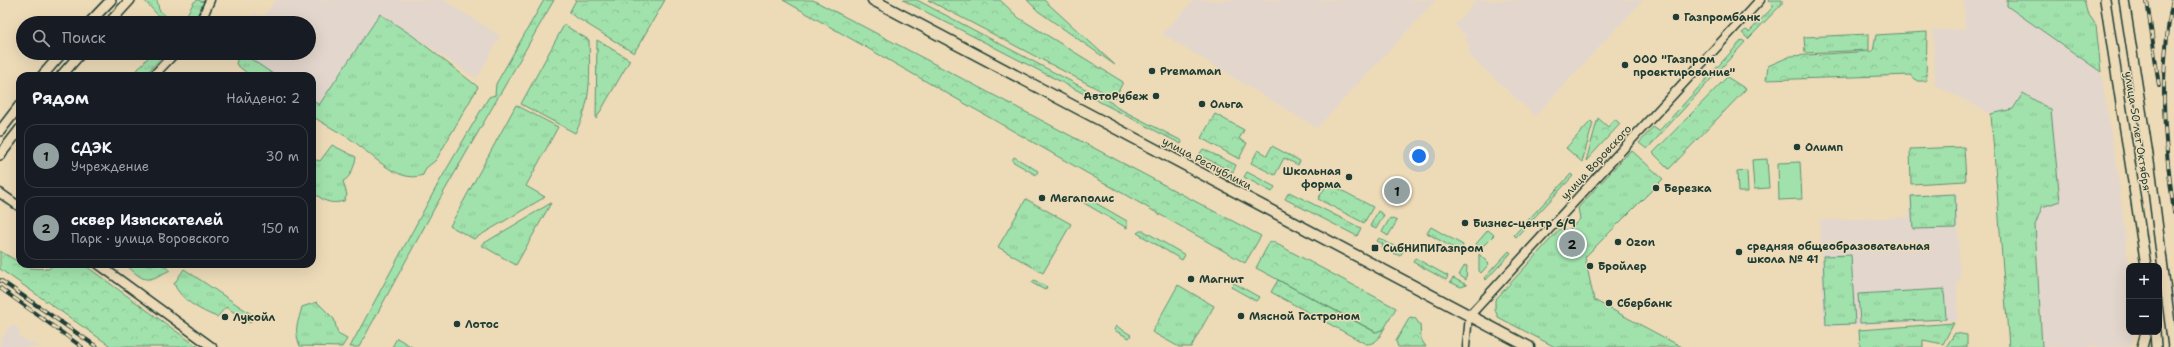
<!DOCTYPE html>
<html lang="ru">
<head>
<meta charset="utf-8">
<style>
	body { margin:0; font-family:"Shantell Sans",sans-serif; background:#20242c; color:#f1f3f6 }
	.controls { position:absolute; right:12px; bottom:12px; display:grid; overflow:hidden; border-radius:8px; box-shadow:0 4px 16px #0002 }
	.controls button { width:36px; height:36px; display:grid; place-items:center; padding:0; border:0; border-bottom:1px solid #363941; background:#171b24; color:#f1f3f6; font:20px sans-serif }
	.you { position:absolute; left:1419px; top:156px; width:14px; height:14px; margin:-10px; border:3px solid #fff; border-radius:50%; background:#1a73e8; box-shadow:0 0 0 6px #1a73e833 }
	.badge { display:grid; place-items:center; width:26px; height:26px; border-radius:50%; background:#92a19f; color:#111; font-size:13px; font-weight:700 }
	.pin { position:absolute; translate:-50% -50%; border:2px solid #fff; box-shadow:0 1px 4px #0006 }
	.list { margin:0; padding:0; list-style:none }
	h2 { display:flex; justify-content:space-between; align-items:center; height:52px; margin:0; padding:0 16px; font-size:17px }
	h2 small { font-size:13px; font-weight:400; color:#9ea1a6 }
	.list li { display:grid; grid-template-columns:26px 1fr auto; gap:12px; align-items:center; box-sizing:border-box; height:64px; margin:0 8px 8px; padding:0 8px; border:1px solid #363941; border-radius:12px }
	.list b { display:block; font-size:15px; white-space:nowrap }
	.list p { margin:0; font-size:13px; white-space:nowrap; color:#9ea1a6 }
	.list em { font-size:13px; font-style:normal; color:#9ea1a6 }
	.icon { flex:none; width:22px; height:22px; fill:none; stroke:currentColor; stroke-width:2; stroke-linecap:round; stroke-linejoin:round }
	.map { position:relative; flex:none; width:2174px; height:347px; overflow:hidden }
	.search { position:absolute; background:#171b24; box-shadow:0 4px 16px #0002; left:16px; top:16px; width:300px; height:44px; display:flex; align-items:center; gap:10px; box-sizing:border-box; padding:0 14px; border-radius:22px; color:#9ea1a6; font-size:15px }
	.panel { position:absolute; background:#171b24; box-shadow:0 4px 16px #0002; left:16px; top:72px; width:300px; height:196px; border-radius:12px }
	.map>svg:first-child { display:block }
</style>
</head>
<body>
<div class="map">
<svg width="2174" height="347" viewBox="0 0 2174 347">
	<defs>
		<pattern id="grass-tufts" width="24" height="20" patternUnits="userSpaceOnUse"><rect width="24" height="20" fill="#a1e2ac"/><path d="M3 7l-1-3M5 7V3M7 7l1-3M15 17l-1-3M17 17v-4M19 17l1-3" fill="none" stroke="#8ac395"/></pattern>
		<pattern id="forest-crowns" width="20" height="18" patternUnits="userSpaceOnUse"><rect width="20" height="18" fill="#a1e2ac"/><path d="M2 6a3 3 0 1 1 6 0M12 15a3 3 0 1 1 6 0" fill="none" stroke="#8ac395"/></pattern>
	</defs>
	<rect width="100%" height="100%" fill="#eddbb8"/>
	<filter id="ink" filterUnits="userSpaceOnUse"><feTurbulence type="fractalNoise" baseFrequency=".025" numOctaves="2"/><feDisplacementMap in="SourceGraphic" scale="8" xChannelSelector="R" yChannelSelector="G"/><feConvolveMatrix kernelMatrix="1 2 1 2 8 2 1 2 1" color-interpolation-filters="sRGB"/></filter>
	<g filter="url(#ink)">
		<!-- built -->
		<g fill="#e3d6cc">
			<polygon points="276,0 444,0 500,36 477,79 380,14 319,105 312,100 312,76 276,76 242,53 309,53 309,23 247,23 255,13 263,17"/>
			<polygon points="1194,0 1436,0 1317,128 1162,34"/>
			<polygon points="1477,0 1643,0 1535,116 1469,55 1469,44 1465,39 1467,37 1455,25"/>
			<polygon points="1964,0 2007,0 2007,6 2101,72 2119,182 2129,268 2129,332 2134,332 2133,342 2130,347 2042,347 2035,225 2042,207 2060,201 2023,93 2013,109 1991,114 1935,85 1933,30 1965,29"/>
			<polygon points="1957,193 1960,278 1957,284 1958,320 1824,327 1820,220 1910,217 1910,195"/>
			<polygon points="11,324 18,328 20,337 41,347 0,347 0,341"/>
		</g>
		<!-- grass -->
		<g fill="url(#grass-tufts)" stroke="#609070">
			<polygon points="144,0 157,0 159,10 174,23 165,23"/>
			<polygon points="198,0 204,2 193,23 182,23 194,2"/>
			<polygon points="544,0 554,0 434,209 359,347 350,347 438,184 484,105 489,97 495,95 496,84"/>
			<polygon points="903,0 917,0 1112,103 1116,107 1182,141 1181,144"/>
			<polygon points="1027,0 1044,0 1115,65 1038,11"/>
			<polygon points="1770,0 1782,0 1782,4 1748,39 1742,33 1746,30 1749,32 1774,6 1769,1"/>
			<polygon points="2007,0 2084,0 2087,12 2096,25 2101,72 2007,6"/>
			<path d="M380,14L413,36L478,87L436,160L426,168L423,175C397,185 369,151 349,138C337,131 324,124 312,116V100L319,105Z"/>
			<polygon points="1869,34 1869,50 1805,53 1804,37"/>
			<polygon points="1742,40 1745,42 1647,149 1639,143 1653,127 1659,131"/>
			<polygon points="152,53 166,53 144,76 132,76"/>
			<polygon points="239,53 242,53 276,76 248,74 236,64"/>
			<polygon points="2023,93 2051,110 2060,201 2042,207 2035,225 2042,347 2009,347 1991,114 2013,109"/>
			<polygon points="516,105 558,127 526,186 545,197 474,239 450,226"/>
			<path d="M332,145L356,157C355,164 351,178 343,181L347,195L344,201C330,205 323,201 312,191V159L320,161Z"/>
			<polygon points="1964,147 1966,181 1911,184 1910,149"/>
			<polygon points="1203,149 1236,165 1233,172 1199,155"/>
			<polygon points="1631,150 1663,179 1585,257 1594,300 1682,347 1555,347 1498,317 1495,310 1495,300 1560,229 1568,231 1580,219 1578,208"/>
			<polygon points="1014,157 1038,171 1036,175 1012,161"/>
			<polygon points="1247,172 1275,187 1272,192 1244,177"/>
			<polygon points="1289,192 1361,228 1357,236 1285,199"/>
			<polygon points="1955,194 1956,228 1913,229 1911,196"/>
			<polygon points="1087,198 1127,221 1127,228 1084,203"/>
			<polygon points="1026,199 1071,224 1043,273 998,247"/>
			<polygon points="551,203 516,265 481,245"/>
			<polygon points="1378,211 1384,215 1376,229 1370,226"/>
			<polygon points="1390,218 1397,221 1388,236 1382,232"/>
			<polygon points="1431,227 1463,245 1462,249 1455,249 1427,233"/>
			<polygon points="1488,230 1494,235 1484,245 1478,246 1476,244"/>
			<polygon points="1140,231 1144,231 1185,255 1182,260 1137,233"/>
			<polygon points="1379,238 1403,251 1400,256 1382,247 1383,244 1377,241"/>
			<polygon points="1509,251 1511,253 1486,280 1484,278"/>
			<polygon points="1479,254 1489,264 1481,273 1479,271"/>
			<polygon points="1851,255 1855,324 1826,325 1823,256"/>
			<polygon points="1415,258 1448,276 1446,280 1413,262"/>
			<path d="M125,264H161L170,270C145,283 146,283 125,264Z"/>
			<polygon points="1465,265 1467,266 1466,280 1459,275"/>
			<path d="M184,269L254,316L250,323L226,307L217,317C201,311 181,300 174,284Z"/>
			<polygon points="1453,278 1467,285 1461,287 1450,282"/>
			<polygon points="1034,280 1047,287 1045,290 1032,283"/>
			<path d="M1278,280L1375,332L1384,329C1379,337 1377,344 1366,344L1271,292Z"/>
			<polygon points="1234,283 1259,297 1256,301 1231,287"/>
			<polygon points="1178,285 1214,306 1191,347 1179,347 1152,332"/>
			<polygon points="1944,289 1946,319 1860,323 1858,294"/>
			<path d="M317,302L334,319L338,334L347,339L342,347L300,346C293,329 298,324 302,307Z"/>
			<polygon points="1954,323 1943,344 1923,340 1923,347 1860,347 1859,330"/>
			<polygon points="1116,326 1131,335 1129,338 1114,330"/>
			<polygon points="397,338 412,347 392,347"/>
		</g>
		<!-- forest -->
		<g fill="url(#forest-crowns)" stroke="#609070">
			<polygon points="576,0 665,0 634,53 569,13"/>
			<polygon points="783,0 813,0 1261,236 1245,263"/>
			<polygon points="928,0 1000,0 1019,18 1123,82 1115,98"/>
			<path d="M564,25L589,40C590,73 592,104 575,133L521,104Z"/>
			<polygon points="1927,32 1926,81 1917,81 1911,75 1766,80 1768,66 1791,56 1873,51 1876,35"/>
			<polygon points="597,40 630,60 596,119"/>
			<polygon points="1727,77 1746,89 1669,169 1653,153"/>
			<polygon points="1215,114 1244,130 1239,139 1247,143 1239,159 1201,138"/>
			<polygon points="1598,118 1608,127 1615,119 1620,124 1586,161"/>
			<polygon points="1591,121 1593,123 1582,162 1566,148"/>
			<polygon points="1272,146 1300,161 1298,165 1284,158 1275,175 1251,163 1258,150 1267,155"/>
			<polygon points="1571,174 1573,176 1516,237 1514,235"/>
			<polygon points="1328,183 1373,207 1364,223 1318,199"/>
			<polygon points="1273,242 1396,308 1384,329 1376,332 1256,268 1269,243"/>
			<polygon points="0,251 29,268 49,269 53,264 83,264 198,347 112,347 0,269"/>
			<polygon points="1410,317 1415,318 1420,325 1421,339 1426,347 1398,347 1396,341"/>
			<polygon points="1955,333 1967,335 1967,347 1946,347"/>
		</g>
		<!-- pitch -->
		<g fill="#a1e2ac" stroke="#609070">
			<polygon points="1767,159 1769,188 1754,189 1752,160"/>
			<polygon points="1800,162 1802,199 1779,200 1778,163"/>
			<polygon points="1747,171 1748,192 1738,192 1737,172"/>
		</g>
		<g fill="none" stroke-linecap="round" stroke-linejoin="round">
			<!-- minor casing -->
			<g stroke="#1f3d34" stroke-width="9">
				<polyline id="minor" points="1466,347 1469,316"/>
			</g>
			<!-- tertiary casing -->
			<g stroke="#1f3d34" stroke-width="11">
				<g id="tertiary">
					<polyline points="200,23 210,0"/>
					<polyline points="153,76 175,53"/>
					<polyline points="0,193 20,207"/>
					<polyline points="98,264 212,347"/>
					<polyline points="1469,316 1760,0"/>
				</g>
			</g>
			<!-- secondary casing -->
			<g stroke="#1f3d34" stroke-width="12">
				<g id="secondary">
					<polyline points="2105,0 2146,266"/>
					<polyline points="2124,0 2151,174 2173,347"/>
					<polyline points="89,23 111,0"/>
					<polyline points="109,23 130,0"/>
					<polyline points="42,76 62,53"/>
					<polyline points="61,76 81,53"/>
					<polyline points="0,131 20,105"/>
					<polyline points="0,155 20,129"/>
					<polyline points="2155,332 2156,347"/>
					<polyline points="2142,347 2146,332"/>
				</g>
			</g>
			<!-- primary casing -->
			<g stroke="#1f3d34" stroke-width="13">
				<polyline id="primary" points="873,0 1529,347"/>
			</g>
			<!-- minor -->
			<use href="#minor" stroke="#eddbb8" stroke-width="6"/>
			<!-- tertiary -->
			<use href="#tertiary" stroke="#eddbb8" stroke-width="8"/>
			<!-- secondary -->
			<use href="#secondary" stroke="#eddbb8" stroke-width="9"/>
			<!-- primary -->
			<use href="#primary" stroke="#eddbb8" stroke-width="10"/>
			<!-- rail casing -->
			<g stroke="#1f3d34" stroke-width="4">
				<g id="rail">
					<polyline points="2147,0 2159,86"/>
					<path d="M2173,0C2158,71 2164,141 2174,212"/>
					<polyline points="0,280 97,347"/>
					<polyline points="0,288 82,347"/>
				</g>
			</g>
			<!-- rail -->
			<use href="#rail" stroke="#eddbb8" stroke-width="2.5" stroke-dasharray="8" stroke-linecap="butt"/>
		</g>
	</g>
	<!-- markers -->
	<g fill="#1f3d34" stroke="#eddbb8" stroke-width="1.5">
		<circle cx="1676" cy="17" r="4"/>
		<circle cx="1625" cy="65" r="4"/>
		<circle cx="1152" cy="71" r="4"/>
		<circle cx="1156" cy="96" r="4"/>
		<circle cx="1202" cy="104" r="4"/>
		<circle cx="1797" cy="147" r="4"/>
		<circle cx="1349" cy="177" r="4"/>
		<circle cx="1656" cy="188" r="4"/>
		<circle cx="1042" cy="198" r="4"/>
		<circle cx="1465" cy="223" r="4"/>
		<circle cx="1618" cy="242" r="4"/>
		<rect x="1371" y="244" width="8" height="8" rx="2"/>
		<circle cx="1739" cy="252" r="4"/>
		<circle cx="1590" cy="266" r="4"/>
		<circle cx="1191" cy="279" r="4"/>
		<circle cx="1609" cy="303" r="4"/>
		<circle cx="1241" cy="316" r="4"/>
		<circle cx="225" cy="317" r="4"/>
		<circle cx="457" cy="324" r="4"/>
	</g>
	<g text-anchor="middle" stroke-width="3" stroke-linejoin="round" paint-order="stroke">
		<!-- poi labels -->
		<g font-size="11" font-weight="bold" fill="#1f3d34" stroke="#eddbb8" text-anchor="start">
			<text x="1684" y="21">Газпромбанк</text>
			<text x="1633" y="63">ООО "Газпром<tspan x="1633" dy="13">проектирование"</tspan></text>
			<text x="1160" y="75">Premaman</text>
			<text x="1148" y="100" text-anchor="end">АвтоРубеж</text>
			<text x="1210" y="108">Ольга</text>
			<text x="1805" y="151">Олимп</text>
			<text x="1341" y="175" text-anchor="end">Школьная<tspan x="1341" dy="13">форма</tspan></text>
			<text x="1664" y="192">Березка</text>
			<text x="1050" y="202">Мегаполис</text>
			<text x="1473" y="227">Бизнес-центр 6/9</text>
			<text x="1626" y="246">Ozon</text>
			<text x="1747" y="250">средняя общеобразовательная<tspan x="1747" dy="13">школа № 41</tspan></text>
			<text x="1383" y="252">СибНИПИГазпром</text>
			<text x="1598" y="270">Бройлер</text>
			<text x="1199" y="283">Магнит</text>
			<text x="1617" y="307">Сбербанк</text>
			<text x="1249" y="320">Мясной Гастроном</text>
			<text x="233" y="321">Лукойл</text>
			<text x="465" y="328">Лотос</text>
		</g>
		<!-- street labels -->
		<g font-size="11" fill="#1f3d34" stroke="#eddbb8">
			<text transform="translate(2138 131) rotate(81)" y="4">улица 50 лет Октября</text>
			<text transform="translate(1596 162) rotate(-47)" y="4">улица Воровского</text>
			<text transform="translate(1207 163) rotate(28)" y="4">улица Республики</text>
		</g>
	</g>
</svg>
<div class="controls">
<button>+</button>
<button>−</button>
</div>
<div class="you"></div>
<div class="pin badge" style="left:1397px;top:191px">1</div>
<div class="pin badge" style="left:1572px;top:244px">2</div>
<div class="search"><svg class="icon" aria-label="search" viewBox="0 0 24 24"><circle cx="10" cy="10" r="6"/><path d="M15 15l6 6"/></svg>Поиск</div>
<section class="panel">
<h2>Рядом<small>Найдено: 2</small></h2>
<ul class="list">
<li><span class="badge">1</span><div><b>СДЭК</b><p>Учреждение</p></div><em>30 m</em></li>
<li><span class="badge">2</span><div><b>сквер Изыскателей</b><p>Парк · улица Воровского</p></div><em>150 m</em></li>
</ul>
</section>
</div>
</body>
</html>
